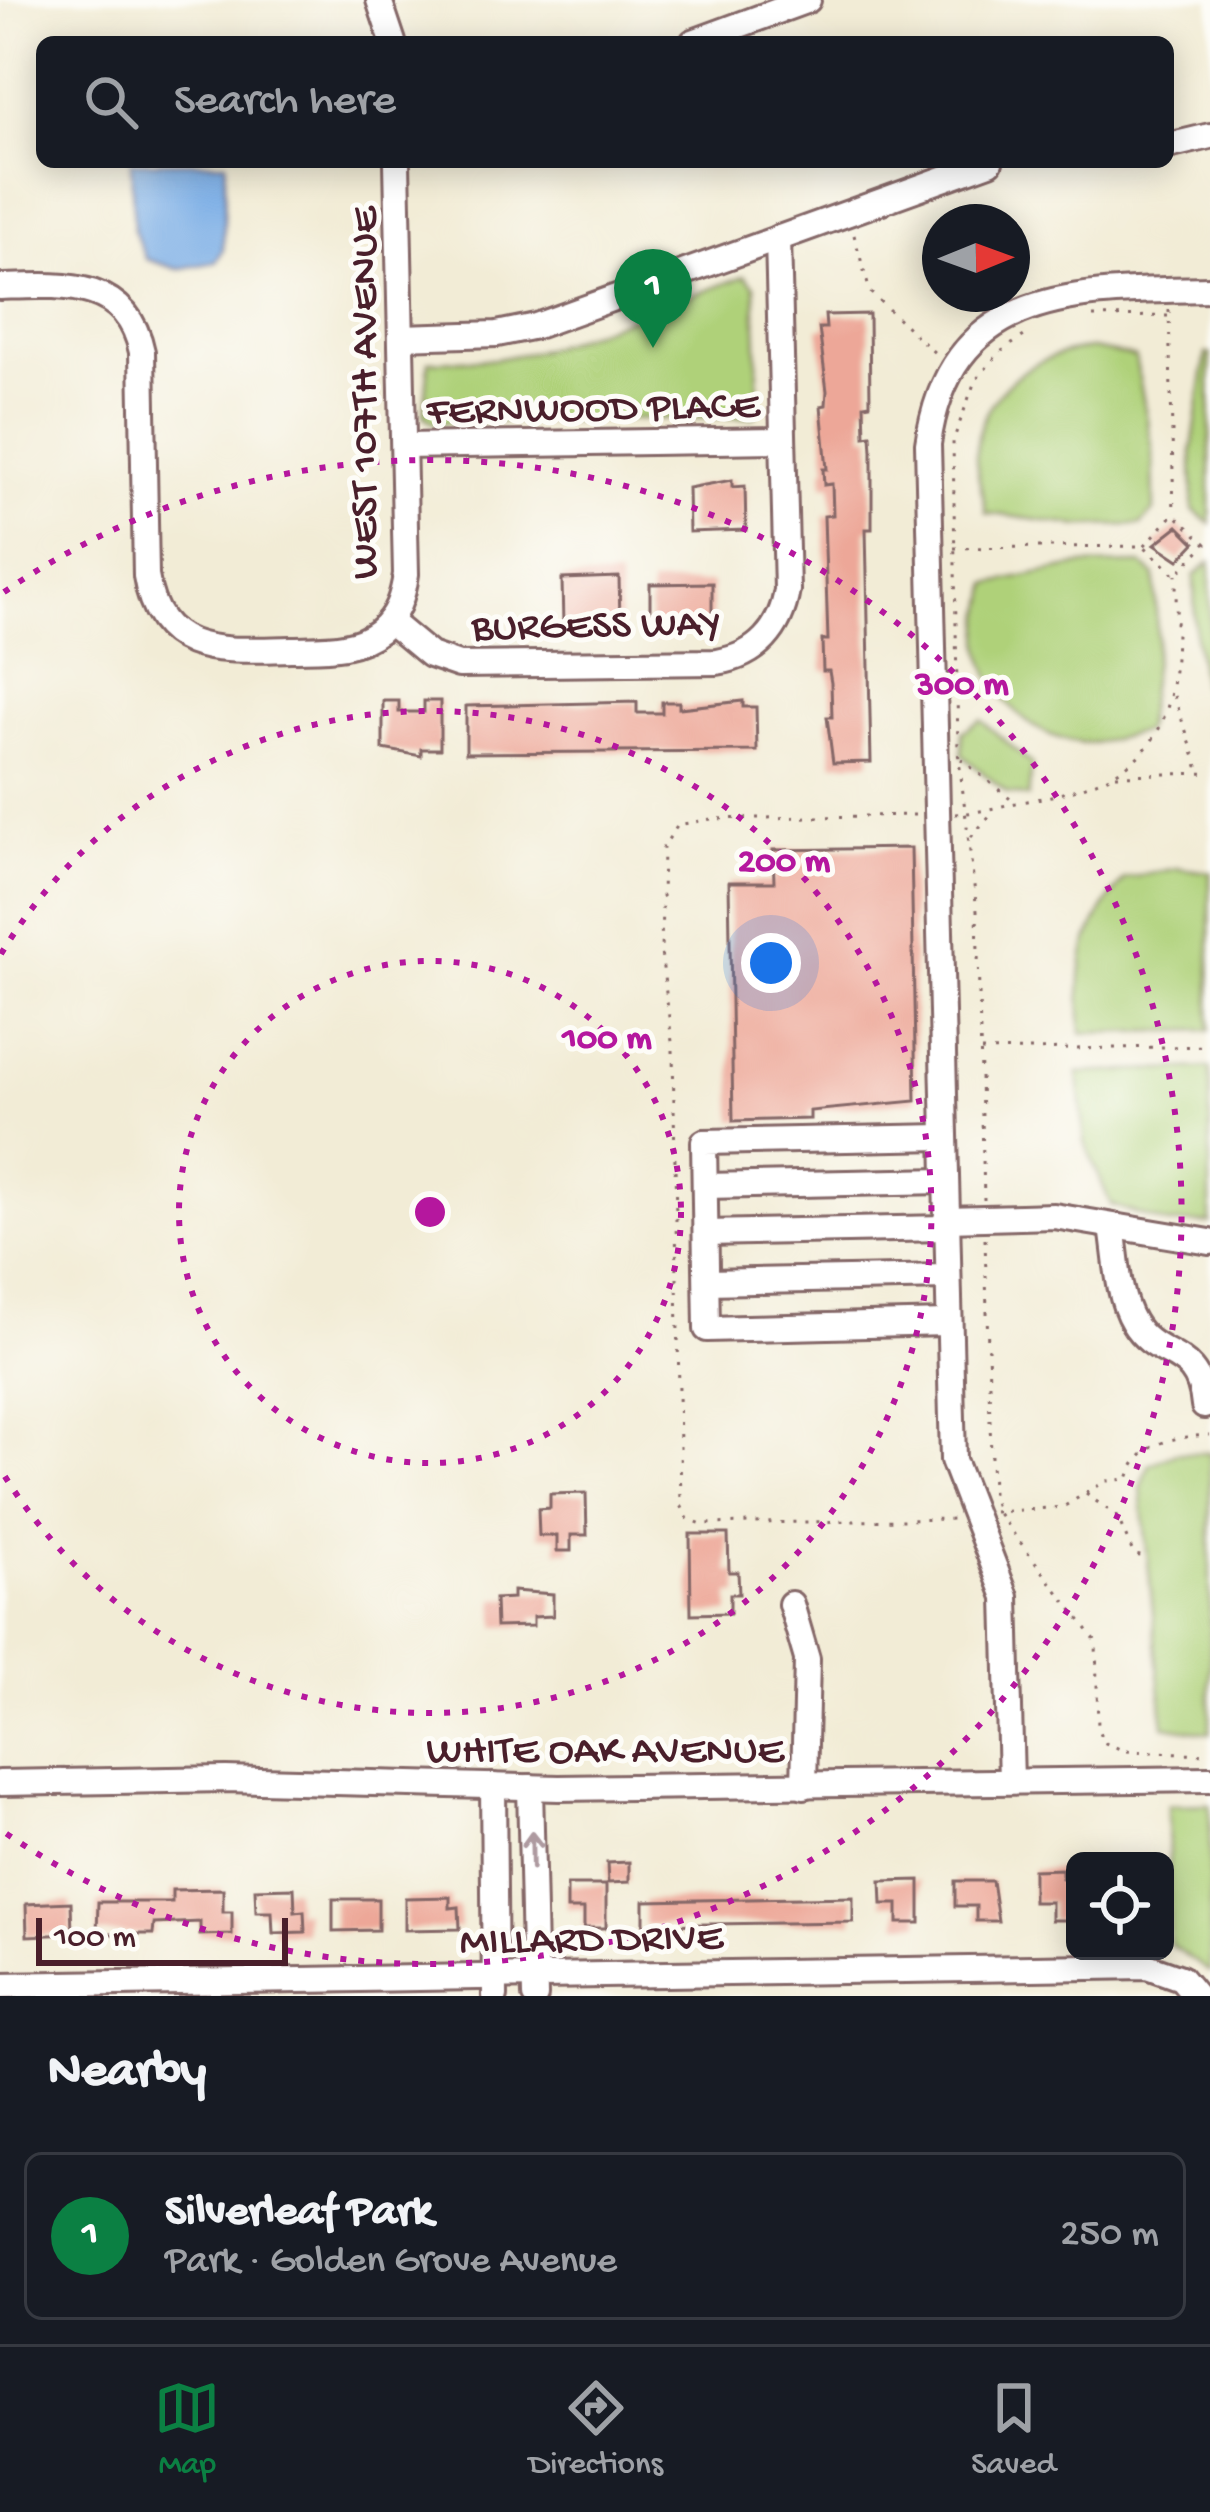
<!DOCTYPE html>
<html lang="en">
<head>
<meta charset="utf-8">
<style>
	body { margin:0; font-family:"Gochi Hand",sans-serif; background:#242831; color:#f1f3f6 }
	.controls { position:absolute; right:36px; bottom:36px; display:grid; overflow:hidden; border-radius:18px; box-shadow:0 6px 30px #0003 }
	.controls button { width:108px; height:108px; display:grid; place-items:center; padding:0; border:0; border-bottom:3px solid #363941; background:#171b24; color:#f1f3f6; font:60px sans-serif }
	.compass { position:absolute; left:922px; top:204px; width:108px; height:108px; border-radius:50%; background:#171b24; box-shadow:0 6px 30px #0003; rotate:89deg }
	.scale { position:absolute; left:36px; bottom:30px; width:252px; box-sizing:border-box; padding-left:12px; border:6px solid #4a1f2b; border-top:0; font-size:33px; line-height:42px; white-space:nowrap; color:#4a1f2b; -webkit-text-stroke:9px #fdfcf7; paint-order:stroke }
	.you { position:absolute; left:771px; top:963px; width:42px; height:42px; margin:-30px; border:9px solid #fff; border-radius:50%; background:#1a73e8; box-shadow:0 0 0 18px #1a73e833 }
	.badge { display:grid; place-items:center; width:78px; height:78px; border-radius:50%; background:#0b8043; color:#fff; font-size:39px; font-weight:700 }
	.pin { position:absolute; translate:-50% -99px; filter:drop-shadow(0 3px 6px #0008) }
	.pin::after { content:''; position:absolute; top:63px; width:42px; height:36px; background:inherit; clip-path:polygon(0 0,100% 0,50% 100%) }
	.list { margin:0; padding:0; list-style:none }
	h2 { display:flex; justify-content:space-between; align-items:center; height:156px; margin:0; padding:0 48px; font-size:51px }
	h2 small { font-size:39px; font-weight:400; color:#9ea1a6 }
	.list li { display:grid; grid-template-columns:78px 1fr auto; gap:36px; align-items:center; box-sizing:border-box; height:168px; margin:0 24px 24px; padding:0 24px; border:3px solid #363941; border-radius:18px }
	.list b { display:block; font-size:45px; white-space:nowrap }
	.list p { margin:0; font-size:39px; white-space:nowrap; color:#9ea1a6 }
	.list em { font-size:39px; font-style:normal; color:#9ea1a6 }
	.icon { flex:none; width:66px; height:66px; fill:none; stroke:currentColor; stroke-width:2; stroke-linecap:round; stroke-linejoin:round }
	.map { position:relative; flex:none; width:1210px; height:1996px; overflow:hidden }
	.search { position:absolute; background:#171b24; box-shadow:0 6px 30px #0003; left:36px; right:36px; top:36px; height:132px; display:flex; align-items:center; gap:30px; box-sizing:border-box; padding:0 42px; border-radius:18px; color:#9ea1a6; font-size:45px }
	.sheet { height:348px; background:#171b24 }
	nav { display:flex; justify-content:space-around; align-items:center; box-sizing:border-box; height:168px; border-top:3px solid #363941; background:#171b24; font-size:33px; color:#9ea1a6 }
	nav a { display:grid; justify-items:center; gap:6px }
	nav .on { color:#0b8043 }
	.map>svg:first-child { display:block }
</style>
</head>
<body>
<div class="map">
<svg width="1210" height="1996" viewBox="0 0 1210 1996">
	<rect width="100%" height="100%" fill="#fdfcf7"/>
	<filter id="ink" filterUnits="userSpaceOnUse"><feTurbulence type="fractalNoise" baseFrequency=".00833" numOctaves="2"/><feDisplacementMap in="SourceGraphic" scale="24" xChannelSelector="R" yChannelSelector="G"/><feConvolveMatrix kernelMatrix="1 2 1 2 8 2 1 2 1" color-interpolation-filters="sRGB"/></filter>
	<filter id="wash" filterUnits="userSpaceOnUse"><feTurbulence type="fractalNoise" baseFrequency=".004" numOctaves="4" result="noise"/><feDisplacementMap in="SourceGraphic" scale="48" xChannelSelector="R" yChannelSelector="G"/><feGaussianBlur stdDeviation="2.7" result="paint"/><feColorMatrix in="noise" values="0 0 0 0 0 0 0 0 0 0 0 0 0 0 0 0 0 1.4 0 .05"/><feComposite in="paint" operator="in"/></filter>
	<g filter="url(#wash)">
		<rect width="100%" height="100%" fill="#f2ecd6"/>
		<!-- green -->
		<g fill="#afd179" stroke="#7c7852" stroke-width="3">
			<polygon points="745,276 755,286 759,408 754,417 433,423 424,416 429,361 496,359 542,350"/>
			<path d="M1092,349L1135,357L1153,450L1154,511L1141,525L1080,526L986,513C984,493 976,476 976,456C978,392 1033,352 1092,349Z"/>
			<polygon points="1206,354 1210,354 1210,523 1193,510 1192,449"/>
			<polygon points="1210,562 1210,737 1195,637 1194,576"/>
			<path d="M1142,564L1155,576L1157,638L1144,732C1125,734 1109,743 1089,743C1037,742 990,700 982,650C978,626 987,606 989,584L1081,565Z"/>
			<polygon points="981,720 1032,764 1028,797 1007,793 962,755 962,732"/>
			<path d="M1178,868L1210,872V1030L1082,1033C1077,962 1081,936 1124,879Z"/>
			<polygon points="1210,1068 1210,1223 1168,1224 1111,1205 1085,1143 1078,1073"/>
			<polygon points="1176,1453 1210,1453 1210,1733 1164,1726 1141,1489 1149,1465"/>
			<polygon points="1210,1804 1210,1972 1170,1945 1168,1805"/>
		</g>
		<!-- water -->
		<polygon fill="#78ace5" stroke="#616688" stroke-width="3" points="131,162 226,162 223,250 216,262 177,269 146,259 134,231"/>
		<g id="blocks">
			<!-- building -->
			<g fill="#eda798">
				<polygon points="869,314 870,404 864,405 865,436 871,435 872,451 872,529 866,529 871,762 833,763 827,717 832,717 831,683 829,671 823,671 822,640 828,640 824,516 833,515 832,484 824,485 823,469 827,469 821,406 826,405 827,391 819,328 826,328 825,315"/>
				<polygon points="732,480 732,487 745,486 746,530 689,532 688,488"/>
				<polygon points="1178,526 1195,543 1179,560 1155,544"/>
				<polygon points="619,577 620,625 563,626 562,579"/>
				<polygon points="712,583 712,622 650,625 650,584"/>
				<polygon points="383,701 399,701 399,712 424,712 424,701 440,701 440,749 421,749 421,756 383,749"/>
				<polygon points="743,701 743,707 756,707 757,751 466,753 466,706 637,702 637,713 662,713 662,702 679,702 679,708"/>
				<polygon points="911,848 916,1101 810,1111 810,1119 733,1121 729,882 774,882 773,850"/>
				<polygon points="586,1493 587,1535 571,1535 571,1551 557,1551 557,1536 539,1536 538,1509 550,1508 550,1494"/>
				<polygon points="690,1534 728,1534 729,1572 738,1572 739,1594 730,1594 730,1613 691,1614"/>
				<polygon points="513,1591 553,1594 553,1616 533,1617 533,1626 496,1627 495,1599 513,1598"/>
				<polygon points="629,1862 629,1882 608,1883 607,1863"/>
				<polygon points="1062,1869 1062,1878 1073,1878 1073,1920 1051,1920 1051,1902 1033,1902 1033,1870"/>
				<polygon points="920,1880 920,1923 898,1923 898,1904 882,1904 881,1881"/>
				<polygon points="955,1881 992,1881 998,1921 976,1921 976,1906 955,1906"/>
				<polygon points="567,1885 606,1885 606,1928 584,1928 584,1909 567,1909"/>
				<polygon points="294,1888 295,1912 304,1911 305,1932 273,1933 272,1912 256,1912 255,1889"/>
				<polygon points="223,1889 223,1912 232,1912 232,1934 200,1935 200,1922 154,1924 153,1934 97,1934 98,1902 172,1902 172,1890"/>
				<polygon points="450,1897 450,1908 459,1907 460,1929 405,1930 405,1898"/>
				<polygon points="853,1897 853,1922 644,1925 644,1901"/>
				<polygon points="333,1899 378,1899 378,1930 333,1931"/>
				<polygon points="71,1902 72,1934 27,1936 26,1904"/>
			</g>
		</g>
	</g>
	<g filter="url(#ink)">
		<use href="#blocks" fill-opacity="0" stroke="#856767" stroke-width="3"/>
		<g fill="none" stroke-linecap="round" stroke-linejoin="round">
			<!-- minor casing -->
			<g stroke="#856767" stroke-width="30">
				<g id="minor">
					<polyline points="379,0 393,42"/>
					<polyline points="693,42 808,0"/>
					<polyline points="1168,146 1210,136"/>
					<path d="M0,287C61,285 127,278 142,352L146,576C159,660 225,650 291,649C321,648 354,651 379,631C397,616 403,596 406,574L397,162"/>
					<polyline points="401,337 497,334 536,326 990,162"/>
					<polyline points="404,446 783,440"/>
					<path d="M389,621L430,655L459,665L717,662C757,656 781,629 787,590L778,238"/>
					<polyline points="944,1137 704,1142 707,1329 947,1323"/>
					<polyline points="705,1186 945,1181"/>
					<polyline points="946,1219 1054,1216 1210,1242"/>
					<path d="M1112,1227C1117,1257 1117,1295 1133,1322C1157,1363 1199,1345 1204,1406"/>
					<polyline points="706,1233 946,1228"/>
					<polyline points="707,1282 947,1277"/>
					<polyline points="791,1604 807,1659 804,1786"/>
					<path d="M1011,1781L1006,1597L953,1460L928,444C950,284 1084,292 1210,289"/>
					<polyline points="0,1783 226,1779 559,1788 1210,1779"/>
					<polyline points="493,1786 495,1996"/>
					<polyline points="530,1787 535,1996"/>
					<polyline points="0,1985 1147,1966 1181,1978 1196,1996"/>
				</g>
			</g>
			<!-- path -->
			<g stroke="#856767" stroke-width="3" stroke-dasharray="3 9" stroke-linecap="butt">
				<polyline points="854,235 870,292 939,357"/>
				<polyline points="1169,310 1174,514"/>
				<polyline points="1093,317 1170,316"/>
				<polyline points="954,548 1144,546 1176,575 1206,544 1174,514 1144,546"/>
				<polyline points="1174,696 1200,772"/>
				<polyline points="961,759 1014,802"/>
				<polyline points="1116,775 1210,773"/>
				<path d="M955,814C982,813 1001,805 1027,801C1179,773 1177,712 1176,575"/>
				<polyline points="915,815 711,819 678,825 663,847 661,952 673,1050 681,1505 688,1519 702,1524 955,1519"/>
				<polyline points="971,837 992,813"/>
				<polyline points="981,1051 1210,1046"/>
				<polyline points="984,1200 977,911 958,751 953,441 975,381 999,353 1027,334"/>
				<polyline points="985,1239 992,1494 997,1512 1096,1641 1098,1729 1103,1742 1125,1751 1210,1754"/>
				<polyline points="1086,1494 1117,1516 1134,1555 1147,1557"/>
				<path d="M994,1512L1063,1507L1106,1481L1128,1479C1140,1441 1174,1437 1210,1435"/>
			</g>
			<!-- minor -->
			<use href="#minor" stroke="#fff" stroke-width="24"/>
		</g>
		<!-- one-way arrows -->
		<defs><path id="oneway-shaft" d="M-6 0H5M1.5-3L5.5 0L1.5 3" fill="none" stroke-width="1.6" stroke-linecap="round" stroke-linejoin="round" transform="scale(3)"/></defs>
		<use stroke="#ae9aa0" href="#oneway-shaft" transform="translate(532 1850) rotate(-91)"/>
	</g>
	<!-- distance rings -->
	<g fill="none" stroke="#b5179e" stroke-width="6" stroke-dasharray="6 12">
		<circle cx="430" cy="1212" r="251"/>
		<path d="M1 954A501 501 0 1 1 1 1470"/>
		<path d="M4 592A752 752 0 1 1 4 1832"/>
	</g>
	<g text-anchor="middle" stroke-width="10" stroke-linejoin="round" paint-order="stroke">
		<!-- street labels -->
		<g font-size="42" fill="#4a1f2b" stroke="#fdfcf7">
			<text transform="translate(360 393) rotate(-90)" y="15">WEST 107TH AVENUE</text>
			<text transform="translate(593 404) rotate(-1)" y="15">FERNWOOD PLACE</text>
			<text transform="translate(596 621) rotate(-1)" y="15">BURGESS WAY</text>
			<text x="605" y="1761">WHITE OAK AVENUE</text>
			<text transform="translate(591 1935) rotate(-1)" y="15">MILLARD DRIVE</text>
		</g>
	</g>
	<circle cx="430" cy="1212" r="18" fill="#b5179e" stroke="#fdfcf7" stroke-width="6"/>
	<g font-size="36" text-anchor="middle" font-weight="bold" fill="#b5179e" stroke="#fdfcf7" stroke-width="10" stroke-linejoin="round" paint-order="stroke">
		<text x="962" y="693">300 m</text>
		<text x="784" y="870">200 m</text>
		<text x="607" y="1047">100 m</text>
	</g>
</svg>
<div class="controls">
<button><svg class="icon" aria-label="locate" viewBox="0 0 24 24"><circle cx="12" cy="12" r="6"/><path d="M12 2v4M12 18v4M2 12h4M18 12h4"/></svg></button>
</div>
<svg class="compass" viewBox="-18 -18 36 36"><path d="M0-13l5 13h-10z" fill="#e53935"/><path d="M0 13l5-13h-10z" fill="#9ea1a6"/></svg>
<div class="scale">100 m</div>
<div class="you"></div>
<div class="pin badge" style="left:653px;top:348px">1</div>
<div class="search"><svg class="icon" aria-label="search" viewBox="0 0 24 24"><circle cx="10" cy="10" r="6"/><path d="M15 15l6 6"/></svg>Search here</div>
</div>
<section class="sheet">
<h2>Nearby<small></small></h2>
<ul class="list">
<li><span class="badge">1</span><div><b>Silverleaf Park</b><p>Park · Golden Grove Avenue</p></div><em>250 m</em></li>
</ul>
</section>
<nav>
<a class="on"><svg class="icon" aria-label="map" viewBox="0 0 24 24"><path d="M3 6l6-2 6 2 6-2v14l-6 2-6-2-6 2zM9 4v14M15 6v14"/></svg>Map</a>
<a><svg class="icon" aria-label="directions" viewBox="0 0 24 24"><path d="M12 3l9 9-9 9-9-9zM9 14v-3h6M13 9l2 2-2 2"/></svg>Directions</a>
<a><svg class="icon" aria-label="saved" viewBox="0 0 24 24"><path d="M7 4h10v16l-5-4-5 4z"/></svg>Saved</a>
</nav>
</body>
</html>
